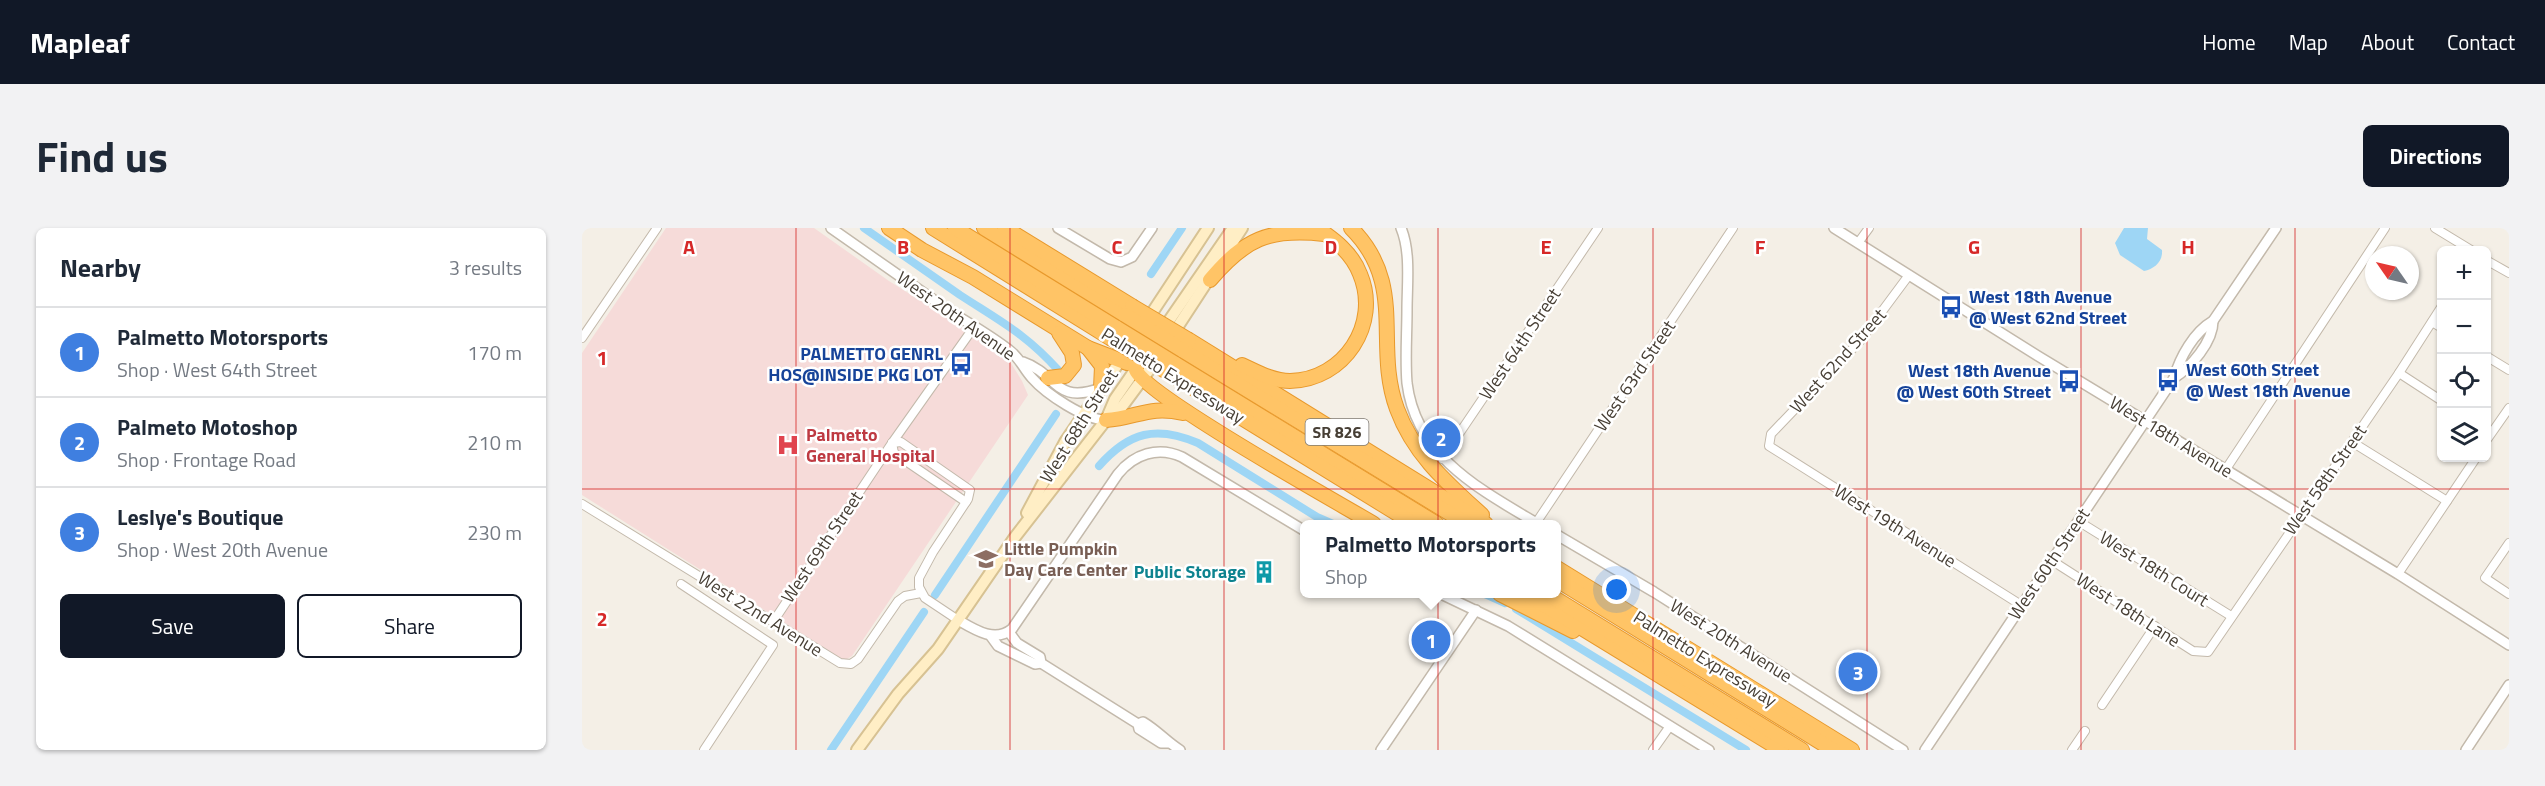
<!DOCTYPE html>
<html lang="en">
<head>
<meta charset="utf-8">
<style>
	body { margin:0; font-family:"Titillium Web",sans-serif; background:#f2f2f3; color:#1f2937 }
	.controls { position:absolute; right:18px; top:18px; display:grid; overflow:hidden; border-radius:9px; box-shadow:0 2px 4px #0004 }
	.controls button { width:54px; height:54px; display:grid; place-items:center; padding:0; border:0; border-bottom:2px solid #e0e1e3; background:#fff; color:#1f2937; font:30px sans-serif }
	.compass { position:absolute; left:1783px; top:18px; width:54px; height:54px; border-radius:50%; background:#fff; box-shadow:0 2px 4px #0004; rotate:304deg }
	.you { position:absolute; left:1035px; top:362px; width:21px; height:21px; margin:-15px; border:4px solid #fff; border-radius:50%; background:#1a73e8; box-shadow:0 0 0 9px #1a73e833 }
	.badge { display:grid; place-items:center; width:39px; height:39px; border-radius:50%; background:#111827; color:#fff; font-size:20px; font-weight:700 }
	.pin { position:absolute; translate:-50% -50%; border:3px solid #fff; box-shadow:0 2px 6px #0006 }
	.popup { position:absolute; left:718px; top:292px; width:261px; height:78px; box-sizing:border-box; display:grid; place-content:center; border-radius:9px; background:#fff; filter:drop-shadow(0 2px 4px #0005); font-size:20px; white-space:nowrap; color:#747a83 }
	.popup b { font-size:22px; color:#1f2937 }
	.popup::after { content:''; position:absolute; left:50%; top:100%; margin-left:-12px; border:12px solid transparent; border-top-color:#fff }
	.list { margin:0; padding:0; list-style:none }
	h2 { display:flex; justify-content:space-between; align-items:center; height:78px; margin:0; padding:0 24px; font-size:26px }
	h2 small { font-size:20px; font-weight:400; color:#747a83 }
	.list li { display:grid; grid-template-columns:39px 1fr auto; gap:18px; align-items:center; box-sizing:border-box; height:90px; padding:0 24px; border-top:2px solid #e0e1e3 }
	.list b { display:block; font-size:22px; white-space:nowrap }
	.list p { margin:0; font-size:20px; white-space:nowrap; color:#747a83 }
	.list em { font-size:20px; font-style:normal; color:#747a83 }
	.actions { display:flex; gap:12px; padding:18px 24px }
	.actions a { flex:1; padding:14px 0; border:2px solid #111827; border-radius:9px; text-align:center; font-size:21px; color:#111827 }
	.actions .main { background:#111827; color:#fff }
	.icon { flex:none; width:33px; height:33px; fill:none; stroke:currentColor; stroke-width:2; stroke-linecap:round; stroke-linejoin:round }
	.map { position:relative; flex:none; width:1927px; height:522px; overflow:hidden; border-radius:9px }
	header { display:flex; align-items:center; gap:36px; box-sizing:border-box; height:84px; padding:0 30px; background:#111827; color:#fff }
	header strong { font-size:28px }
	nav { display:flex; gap:33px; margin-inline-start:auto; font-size:21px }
	.intro { display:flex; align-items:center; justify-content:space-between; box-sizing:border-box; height:144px; padding:0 36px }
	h1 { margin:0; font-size:42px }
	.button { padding:15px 27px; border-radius:9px; background:#111827; color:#fff; font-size:21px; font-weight:700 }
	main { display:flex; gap:36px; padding:0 36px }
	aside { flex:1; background:#fff; border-radius:9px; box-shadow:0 2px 4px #0004 }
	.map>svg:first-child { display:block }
</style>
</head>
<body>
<header>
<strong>Mapleaf</strong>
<nav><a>Home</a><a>Map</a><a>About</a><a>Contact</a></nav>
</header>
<div class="intro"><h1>Find us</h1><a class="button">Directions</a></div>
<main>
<aside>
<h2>Nearby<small>3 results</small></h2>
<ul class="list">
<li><span class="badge" style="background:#3f7fe0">1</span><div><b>Palmetto Motorsports</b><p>Shop · West 64th Street</p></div><em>170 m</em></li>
<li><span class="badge" style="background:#3f7fe0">2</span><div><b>Palmeto Motoshop</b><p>Shop · Frontage Road</p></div><em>210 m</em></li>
<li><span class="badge" style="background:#3f7fe0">3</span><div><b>Leslye's Boutique</b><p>Shop · West 20th Avenue</p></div><em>230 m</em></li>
</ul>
<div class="actions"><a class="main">Save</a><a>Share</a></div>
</aside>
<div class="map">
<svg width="1927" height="522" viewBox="0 0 1927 522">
	<rect width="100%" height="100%" fill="#f4efe6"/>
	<!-- medical -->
	<polygon fill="#f6dbd9" points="84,0 232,0 307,53 415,121 427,132 440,153 446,167 270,428 265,431 260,431 0,267 0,125"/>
	<!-- water -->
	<path fill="#9ed6f5" d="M1542,0H1566L1565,11L1580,22C1581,34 1572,41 1562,43L1538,27L1533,15Z"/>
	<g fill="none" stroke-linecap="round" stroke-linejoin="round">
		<!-- canal -->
		<g stroke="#9ed6f5" stroke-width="8">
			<path d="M282,0C314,22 346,45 378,67C418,93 444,106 477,143"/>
			<polyline points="569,46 600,0"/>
			<path d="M517,238C547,204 574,197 616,215L735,289L751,296"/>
			<polyline points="903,366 923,375"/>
			<polyline points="353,367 474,186"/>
			<polyline points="934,381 1164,522"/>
			<polyline points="249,522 342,384"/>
		</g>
		<!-- minor casing -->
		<g stroke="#c3b9ab" stroke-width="10">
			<g id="minor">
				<polyline points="1853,0 1889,22"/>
				<polyline points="1276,15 1287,0"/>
				<polyline points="1904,32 1927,45"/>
				<polyline points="1327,47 1278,113 1189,206 1187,218 1439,377"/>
				<polyline points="1850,94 1860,100"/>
				<polyline points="0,110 75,0"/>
				<polyline points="1904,128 1927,142"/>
				<polyline points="1817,145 1860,173"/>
				<polyline points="1904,213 1927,180"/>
				<polyline points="1770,214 1865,273"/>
				<polyline points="310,215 319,214 388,262 386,271 351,324 337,350 337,359 343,370 376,392"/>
				<polyline points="310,215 312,225 384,274"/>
				<polyline points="860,231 1016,0"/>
				<polyline points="1644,241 1803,0"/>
				<polyline points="0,276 258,435 269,436 276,431 316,373 323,368 339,365"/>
				<polyline points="1496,293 1649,388"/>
				<polyline points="954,295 1151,0"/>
				<polyline points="1927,315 1903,350 1927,366"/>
				<polyline points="1469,332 1611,423 1626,424 1817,145 1860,78"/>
				<polyline points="1816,346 1894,230"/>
				<polyline points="99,356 191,417 122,522"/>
				<polyline points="191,394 310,215 392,99"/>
				<polyline points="1520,477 1573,398"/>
				<polyline points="1071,522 1088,498"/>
				<polyline points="1490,522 1503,503"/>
			</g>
		</g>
		<!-- tertiary casing -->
		<g stroke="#c3b9ab" stroke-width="12">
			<g id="tertiary">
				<path d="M249,0C288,27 327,55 366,82C386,95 408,107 427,122C438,130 441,140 450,150C464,166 503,192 524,192"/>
				<polyline points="476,0 528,31 539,34 550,29 570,0"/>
				<path d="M819,0C829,24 825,56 825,82C825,106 823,131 825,155C834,229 899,262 956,296"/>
				<polyline points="1252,0 1456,128 1816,346 1927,417"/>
				<path d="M441,134C476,146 472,177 519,160"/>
				<path d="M1592,150C1609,139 1631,114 1631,93"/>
				<polyline points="975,307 1072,364 1321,522"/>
				<polyline points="859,366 926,398 1127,522"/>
				<path d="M376,392C393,402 413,415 430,401L536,246C552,226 576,218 600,229L723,303"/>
				<polyline points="427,404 435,415 458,429 459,435 556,496 557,501 579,515 586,515"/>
				<polyline points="408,407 416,418 453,436 459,435"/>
				<path d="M556,496L561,494C576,503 585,514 598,522"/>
				<polyline points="799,522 894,382"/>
				<path d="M1343,522L1592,150C1598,129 1612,104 1631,93L1694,0"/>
				<polyline points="1884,522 1927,457"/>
			</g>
		</g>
		<!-- secondary casing -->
		<g stroke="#d7c293" stroke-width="14">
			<g id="secondary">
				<polyline points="564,94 626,0"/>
				<polyline points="527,190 539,180 570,138 660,0"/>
				<polyline points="445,285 483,214 542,127"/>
				<polyline points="275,522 316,466 356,421 433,309 524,192 533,171 651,0"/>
			</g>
		</g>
		<!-- motorway casing -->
		<g stroke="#e8992c" stroke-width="16">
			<g id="motorway">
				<polyline points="307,0 340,22 391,49 506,120 545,135 561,132"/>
				<polyline points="351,0 528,110"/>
				<polyline points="373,0 535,100"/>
				<polyline points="402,0 543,87"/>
				<polyline points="423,0 550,78"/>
				<path d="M769,0C826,57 791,116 815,181C832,227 865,255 900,287"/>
				<path d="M628,52C663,11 686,0 742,6"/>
				<path d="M558,102C556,114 550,130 554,142C564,168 757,275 792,296"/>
				<polyline points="607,112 904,296"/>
				<polyline points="506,120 520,138 519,160"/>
				<polyline points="600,122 885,296"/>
				<polyline points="592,135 855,296"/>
				<path d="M660,137C675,144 691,153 708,153C762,152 799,96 778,46C770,25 753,12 735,0"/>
				<polyline points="585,144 832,296"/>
				<polyline points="466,150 483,148 492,137 490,125 477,105"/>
				<path d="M524,192C555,190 567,177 601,185"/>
				<polyline points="975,340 1270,522"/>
				<polyline points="975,352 1251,522"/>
				<polyline points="918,366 991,403"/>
				<polyline points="944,366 1199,522"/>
				<polyline points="966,366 1220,522"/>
			</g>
		</g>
		<!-- minor -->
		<use href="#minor" stroke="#fff" stroke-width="8"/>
		<!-- tertiary -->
		<use href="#tertiary" stroke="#fff" stroke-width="9"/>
		<!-- secondary -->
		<use href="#secondary" stroke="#ffeec5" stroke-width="10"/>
		<!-- motorway -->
		<use href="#motorway" stroke="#ffc466" stroke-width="14"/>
		<!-- motorway-bridge casing -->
		<g stroke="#e8992c" stroke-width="16" stroke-linecap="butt">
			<g id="motorway-bridge">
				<polyline points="550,78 607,112"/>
				<polyline points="543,87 600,122"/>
				<polyline points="535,100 592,135"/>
				<polyline points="528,110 585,144"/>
			</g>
		</g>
		<!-- motorway-bridge -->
		<use href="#motorway-bridge" stroke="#ffc466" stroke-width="14"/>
	</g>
	<!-- grid -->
	<path fill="none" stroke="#d62828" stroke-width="1.5" stroke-opacity="0.55" d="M214,0V522M428,0V522M642,0V522M856,0V522M1071,0V522M1285,0V522M1499,0V522M1713,0V522M0,261H1927"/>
	<!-- icons -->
	<defs>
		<g id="bus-bare" transform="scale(1.8)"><path d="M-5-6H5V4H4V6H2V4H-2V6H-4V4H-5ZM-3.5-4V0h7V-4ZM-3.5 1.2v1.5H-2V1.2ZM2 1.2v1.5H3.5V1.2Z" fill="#1a4fb4" stroke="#fff" stroke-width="2.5" paint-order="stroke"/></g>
		<g id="hospital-bare" transform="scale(1.8)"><path d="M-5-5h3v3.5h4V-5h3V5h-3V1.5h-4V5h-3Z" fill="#e0444e" stroke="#fff" stroke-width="2.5" paint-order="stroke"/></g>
		<g id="school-bare" transform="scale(1.8)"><path d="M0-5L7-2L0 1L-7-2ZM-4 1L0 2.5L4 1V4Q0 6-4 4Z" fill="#8d6e63" stroke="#fff" stroke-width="2.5" paint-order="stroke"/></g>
		<g id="building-bare" transform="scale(1.8)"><path d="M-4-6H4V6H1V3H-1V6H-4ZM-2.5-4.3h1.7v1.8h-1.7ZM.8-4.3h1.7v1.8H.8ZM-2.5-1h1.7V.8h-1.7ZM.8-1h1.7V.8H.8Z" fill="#0f9aa8" stroke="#fff" stroke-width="2.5" paint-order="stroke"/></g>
	</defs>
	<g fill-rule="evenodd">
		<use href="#bus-bare" x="1369" y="79"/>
		<use href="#bus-bare" x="379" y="136"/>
		<use href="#bus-bare" x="1586" y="152"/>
		<use href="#bus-bare" x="1487" y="153"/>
		<use href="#hospital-bare" x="206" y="217"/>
		<use href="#school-bare" x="404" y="331"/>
		<use href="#building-bare" x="682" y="344"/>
	</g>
	<g text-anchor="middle" stroke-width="5" stroke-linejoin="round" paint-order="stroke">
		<!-- shield labels -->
		<rect fill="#fff" stroke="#7e7972" stroke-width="1.5" x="723.5" y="191" width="63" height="26" rx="4.5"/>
		<g font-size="16" font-weight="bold" fill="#473f35">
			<text x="755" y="210">SR 826</text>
		</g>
		<!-- transit labels -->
		<g font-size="18" font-weight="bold" fill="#164399" stroke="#fff" text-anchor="start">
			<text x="1387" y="75">West 18th Avenue<tspan x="1387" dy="21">@ West 62nd Street</tspan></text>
			<text x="361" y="132" text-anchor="end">PALMETTO GENRL<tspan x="361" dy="21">HOS@INSIDE PKG LOT</tspan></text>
			<text x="1604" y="148">West 60th Street<tspan x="1604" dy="21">@ West 18th Avenue</tspan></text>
			<text x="1469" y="149" text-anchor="end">West 18th Avenue<tspan x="1469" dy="21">@ West 60th Street</tspan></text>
		</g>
		<!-- street labels -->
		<g font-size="18" fill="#473f35" stroke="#fff">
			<text transform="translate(374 88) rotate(35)" y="6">West 20th Avenue</text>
			<text transform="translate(938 116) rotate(-56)" y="6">West 64th Street</text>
			<text transform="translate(1256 133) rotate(-48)" y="6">West 62nd Street</text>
			<text transform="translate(591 148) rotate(32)" y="6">Palmetto Expressway</text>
			<text transform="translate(1053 148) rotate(-56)" y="6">West 63rd Street</text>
			<text transform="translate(497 198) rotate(-58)" y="6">West 68th Street</text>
			<text transform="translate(1589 209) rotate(31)" y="6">West 18th Avenue</text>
			<text transform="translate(1743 252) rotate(-55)" y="6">West 58th Street</text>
			<text transform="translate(1313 298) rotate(32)" y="6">West 19th Avenue</text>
			<text transform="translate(240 319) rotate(-56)" y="6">West 69th Street</text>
			<text transform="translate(1467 336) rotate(-56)" y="6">West 60th Street</text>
			<text transform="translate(1572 341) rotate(32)" y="6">West 18th Court</text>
			<text transform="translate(1546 382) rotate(33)" y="6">West 18th Lane</text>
			<text transform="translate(178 386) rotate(32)" y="6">West 22nd Avenue</text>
			<text transform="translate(1149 413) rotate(32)" y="6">West 20th Avenue</text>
			<text transform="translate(1123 431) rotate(32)" y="6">Palmetto Expressway</text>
		</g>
		<!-- health labels -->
		<g font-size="18" font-weight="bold" fill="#be3a42" stroke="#fff" text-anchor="start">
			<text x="224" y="213">Palmetto<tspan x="224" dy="21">General Hospital</tspan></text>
		</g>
		<!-- education labels -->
		<g font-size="18" font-weight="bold" fill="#785e54" stroke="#fff" text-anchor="start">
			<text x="422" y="327">Little Pumpkin<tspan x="422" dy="21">Day Care Center</tspan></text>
		</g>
		<!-- culture labels -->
		<g font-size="18" font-weight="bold" fill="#0d838f" stroke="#fff" text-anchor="end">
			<text x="664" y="350">Public Storage</text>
		</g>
	</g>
	<g font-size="20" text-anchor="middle" font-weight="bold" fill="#d62828" stroke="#fff" stroke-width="5" stroke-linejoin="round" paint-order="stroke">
		<text x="107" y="26">A</text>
		<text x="321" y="26">B</text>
		<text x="535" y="26">C</text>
		<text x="749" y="26">D</text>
		<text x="964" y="26">E</text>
		<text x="1178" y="26">F</text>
		<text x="1392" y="26">G</text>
		<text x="1606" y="26">H</text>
		<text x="20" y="137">1</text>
		<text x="20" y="398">2</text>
	</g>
</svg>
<div class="controls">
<button>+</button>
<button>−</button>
<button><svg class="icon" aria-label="locate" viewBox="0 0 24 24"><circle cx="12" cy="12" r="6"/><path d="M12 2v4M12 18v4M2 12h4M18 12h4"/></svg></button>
<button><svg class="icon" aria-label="layers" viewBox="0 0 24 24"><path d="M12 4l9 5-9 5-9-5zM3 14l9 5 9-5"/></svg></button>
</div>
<svg class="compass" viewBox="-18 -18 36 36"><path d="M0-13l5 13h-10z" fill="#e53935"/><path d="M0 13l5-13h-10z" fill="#747a83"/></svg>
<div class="you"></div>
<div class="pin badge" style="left:849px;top:412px;background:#3f7fe0">1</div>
<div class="popup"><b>Palmetto Motorsports</b>Shop</div>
<div class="pin badge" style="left:859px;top:210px;background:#3f7fe0">2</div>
<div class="pin badge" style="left:1276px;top:444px;background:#3f7fe0">3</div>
</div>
</main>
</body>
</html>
